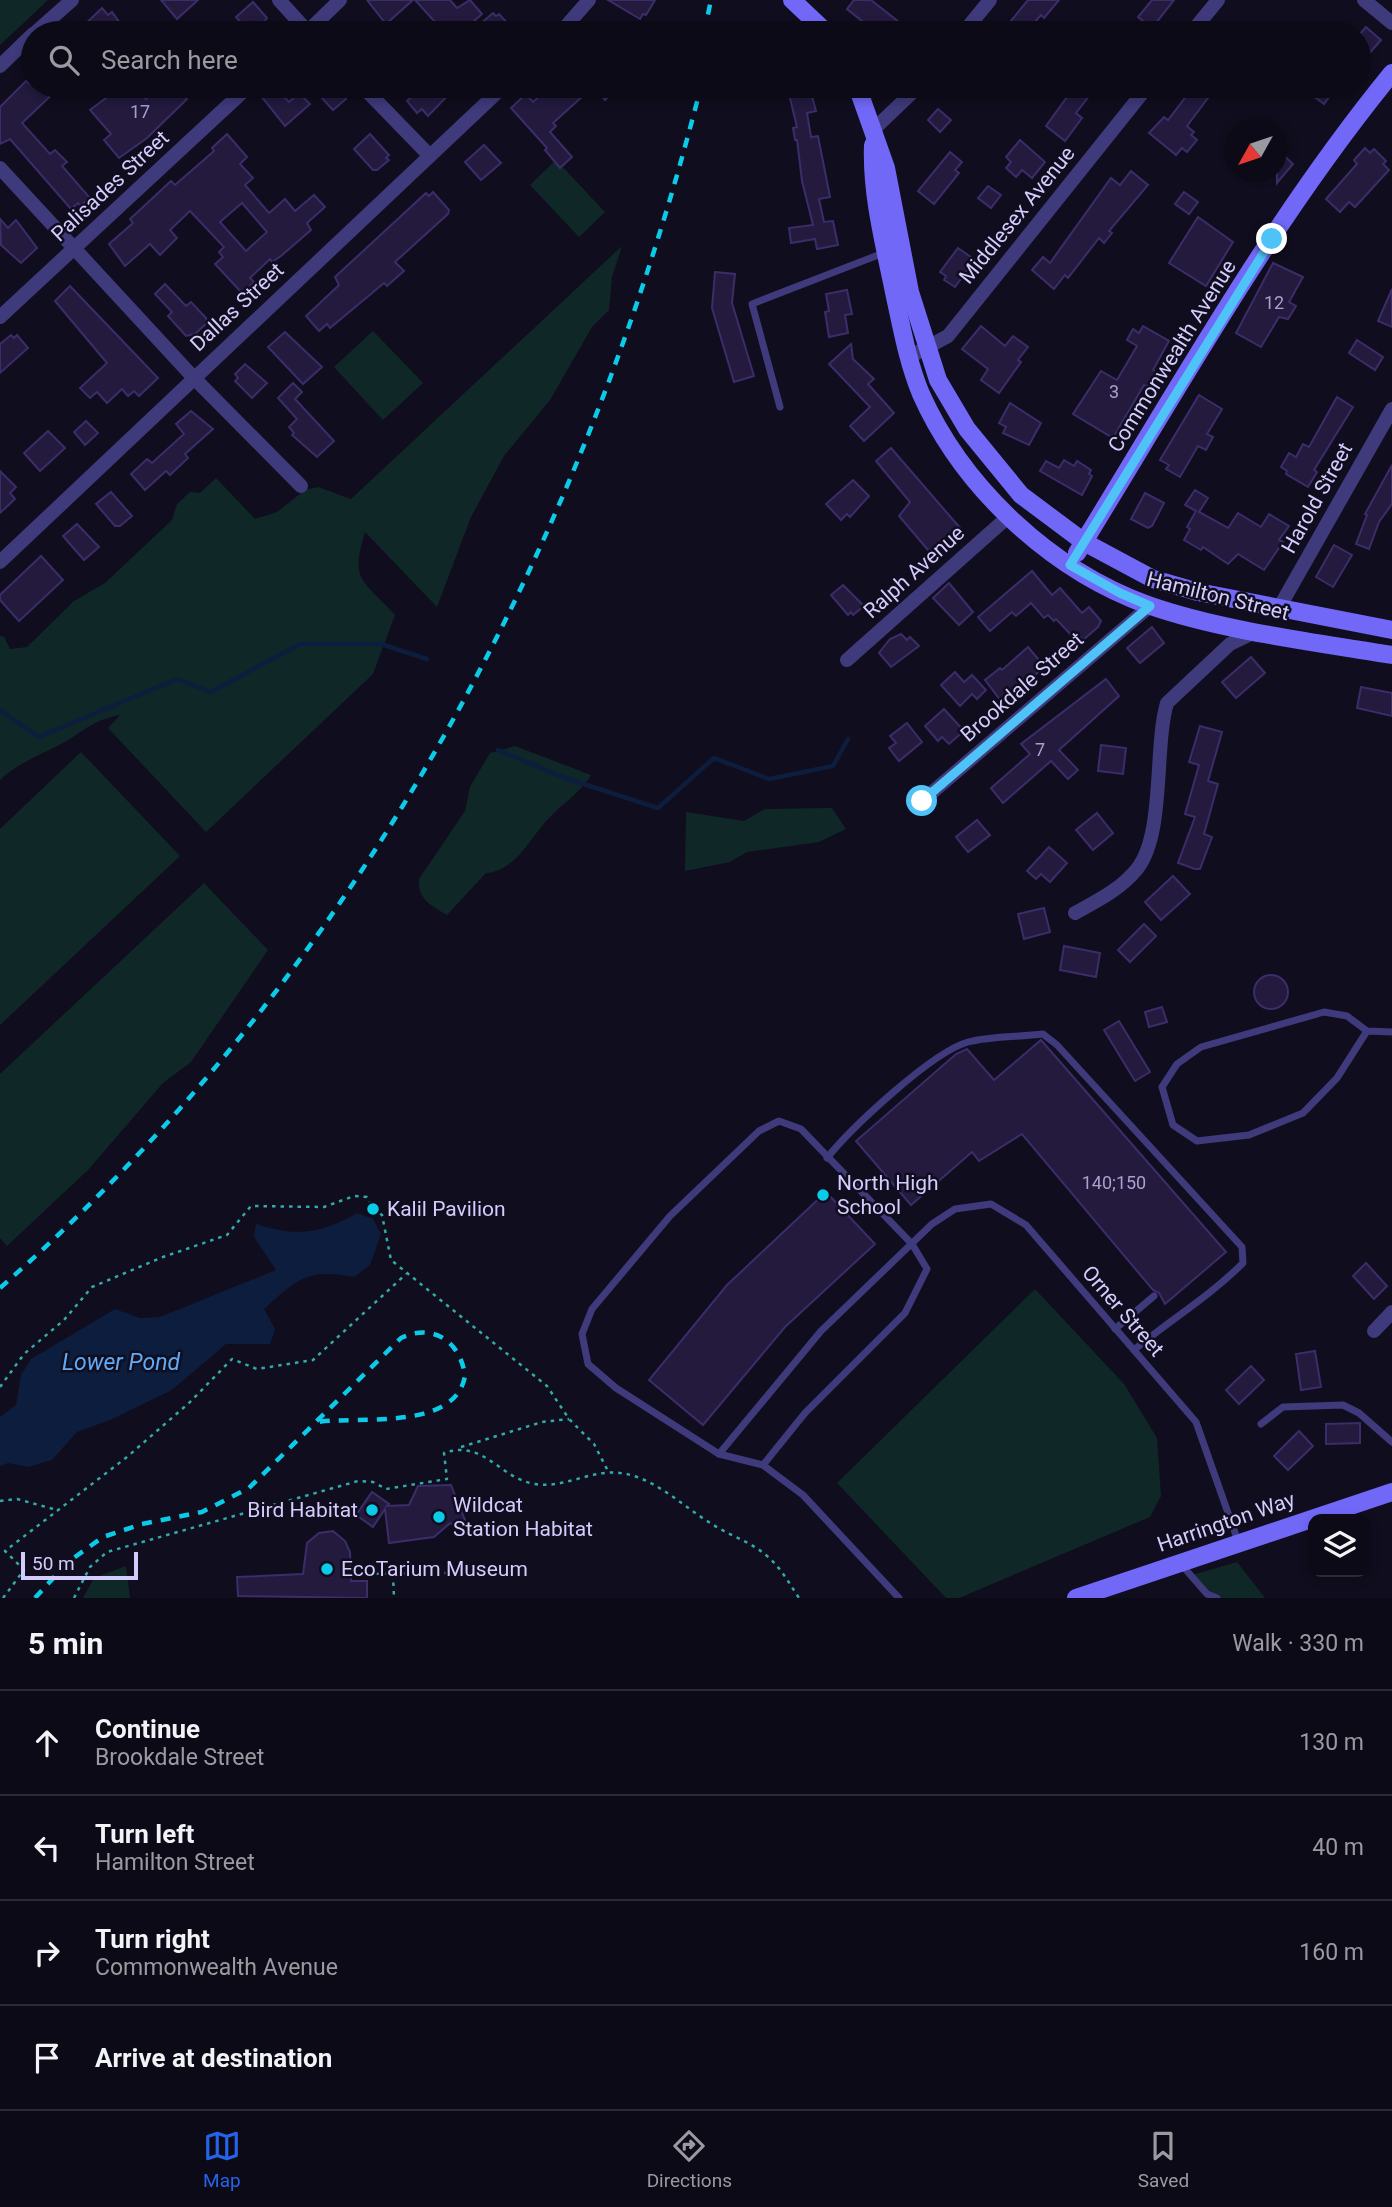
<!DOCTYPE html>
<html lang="en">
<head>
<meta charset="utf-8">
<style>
	body { margin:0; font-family:Roboto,sans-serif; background:#15131f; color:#f1f3f6 }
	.controls { position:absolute; right:21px; bottom:21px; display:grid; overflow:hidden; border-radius:14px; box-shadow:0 4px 10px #0003 }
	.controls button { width:63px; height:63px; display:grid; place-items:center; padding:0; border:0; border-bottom:2px solid #2c2b35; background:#0c0a16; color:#f1f3f6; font:35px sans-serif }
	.compass { position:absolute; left:1224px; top:119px; width:63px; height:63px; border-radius:50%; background:#0c0a16; box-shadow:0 4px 10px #0003; rotate:230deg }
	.scale { position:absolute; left:21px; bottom:18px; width:117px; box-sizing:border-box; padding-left:7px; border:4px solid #d4ccfd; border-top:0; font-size:19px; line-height:24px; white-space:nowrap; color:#d4ccfd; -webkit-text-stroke:5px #100d1e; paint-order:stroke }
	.stop { position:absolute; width:21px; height:21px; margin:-16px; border:5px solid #4fc3f7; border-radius:50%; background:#fff }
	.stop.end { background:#4fc3f7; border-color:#fff; box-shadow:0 2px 7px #0008 }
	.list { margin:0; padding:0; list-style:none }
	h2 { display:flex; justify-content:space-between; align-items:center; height:91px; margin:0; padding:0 28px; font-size:30px }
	h2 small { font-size:23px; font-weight:400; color:#9a9aa1 }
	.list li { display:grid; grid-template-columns:46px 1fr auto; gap:21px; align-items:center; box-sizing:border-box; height:105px; padding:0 28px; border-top:2px solid #2c2b35 }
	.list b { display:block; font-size:26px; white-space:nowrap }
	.list p { margin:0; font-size:23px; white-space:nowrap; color:#9a9aa1 }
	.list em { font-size:23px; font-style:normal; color:#9a9aa1 }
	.icon { flex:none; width:38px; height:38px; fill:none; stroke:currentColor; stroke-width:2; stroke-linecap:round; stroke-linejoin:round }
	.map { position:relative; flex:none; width:1392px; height:1598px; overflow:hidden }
	.search { position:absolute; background:#0c0a16; box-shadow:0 4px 10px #0003; left:21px; right:21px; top:21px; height:77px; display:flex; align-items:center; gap:18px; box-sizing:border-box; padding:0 24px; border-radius:38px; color:#9a9aa1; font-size:26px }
	.sheet { height:511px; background:#0c0a16 }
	nav { display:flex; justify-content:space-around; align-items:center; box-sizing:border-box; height:98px; border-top:2px solid #2c2b35; background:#0c0a16; font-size:19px; color:#9a9aa1 }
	nav a { display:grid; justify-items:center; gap:4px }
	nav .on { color:#2563eb }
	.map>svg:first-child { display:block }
</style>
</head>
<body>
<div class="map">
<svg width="1392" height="1598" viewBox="0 0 1392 1598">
	<rect width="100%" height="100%" fill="#100d1e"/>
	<!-- green -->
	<g fill="#102727">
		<polygon points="0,0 48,0 0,45"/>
		<polygon points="556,160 605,212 579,237 530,185"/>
		<path d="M622,246L612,277L609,310L592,327L550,400L504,456L471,517L437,607L365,532C350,582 362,579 395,615L373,674L206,832L108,728L120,715C93,720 84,731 61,744C39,756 19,762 0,780V636L4,637L10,649L27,647L74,601L105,583L172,520L177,504L190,492L200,493L216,478L255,519L277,512L305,490L318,487L351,499Z"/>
		<polygon points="373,331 423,383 383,420 334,367"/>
		<path d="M515,746L591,775C580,793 567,800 553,814C531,834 519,870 486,873L447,915C432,906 417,899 419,879L465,811L470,787L490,753Z"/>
		<polygon points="81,752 180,856 0,1025 0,829"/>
		<polygon points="832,808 846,829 819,842 747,852 730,862 685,871 686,812 744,821 765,809"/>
		<polygon points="204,883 268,950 191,1062 163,1083 88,1170 7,1246 0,1238 0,1074"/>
		<polygon points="1035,1289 1124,1384 1157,1438 1161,1496 1150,1517 959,1598 946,1598 837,1483"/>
		<polygon points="1237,1562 1265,1598 1209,1598 1192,1575"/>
		<polygon points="126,1566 130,1598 83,1598 94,1578"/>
	</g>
	<!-- water -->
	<path fill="#0d1d3d" d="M357,1213L373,1219L381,1234L370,1265L354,1277C308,1268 297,1279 264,1309L275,1329L270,1344H226L172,1390L110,1420L77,1432L52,1460L28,1467L8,1463L0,1466V1417L16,1405L21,1375L31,1359L115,1309L140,1318L160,1317L276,1270L254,1237L256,1224C296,1237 321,1234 357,1213Z"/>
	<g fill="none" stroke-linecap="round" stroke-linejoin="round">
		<!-- stream -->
		<g stroke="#0d1d3d" stroke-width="4.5">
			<polyline points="0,710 39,737 177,679 211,692 300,644 381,644 427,659"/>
			<polyline points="498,750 565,778 658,808 714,758 769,779 833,766 848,739"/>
		</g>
	</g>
	<!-- building -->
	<g fill="#231a3e" stroke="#3b2d69" stroke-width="2" fill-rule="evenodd">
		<polygon points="161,0 198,0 177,19"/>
		<polygon points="367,0 413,0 386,24"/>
		<polygon points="415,0 450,0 457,8 470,0 482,14 461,33 445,33"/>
		<polygon points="608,0 655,0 646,15 643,14 640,19"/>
		<polygon points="854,0 871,0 913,33 877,33 847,9"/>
		<polygon points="1028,0 1059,0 1044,18 1041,15 1025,33 1001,33"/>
		<polygon points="1152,0 1174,0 1152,28 1138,17"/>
		<polygon points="253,2 267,18 255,33 250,33 236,17"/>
		<polygon points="102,8 108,15 112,12 127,33 76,33"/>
		<polygon points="493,13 496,16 499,14 517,33 489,33 480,24"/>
		<polygon points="1366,27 1381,40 1359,65 1359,35"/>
		<polygon points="26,81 33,86 61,86 22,123 50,154 55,150 67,162 62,166 90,198 80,206 78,203 71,209 10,139 0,144 0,107"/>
		<polygon points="122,86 132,96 138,90 146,99 161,86 179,86 187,99 147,138 119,158 104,140 111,134 90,110"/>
		<polygon points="274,86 289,102 299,93 310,104 285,126 262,97"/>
		<polygon points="334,86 346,99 333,110 321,97"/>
		<polygon points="425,86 457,86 428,116 422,109 417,113 407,101"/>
		<polygon points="551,86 620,86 605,100 593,87 553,123 556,126 550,132 572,157 560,168 545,150 547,148 511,108 526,94 533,102"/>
		<polygon points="1075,86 1097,86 1076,113 1082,118 1065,141 1046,126"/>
		<polygon points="1194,86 1201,86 1211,94 1187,126 1194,132 1191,135 1197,140 1187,152 1182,148 1176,155 1149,133 1164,117 1168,120"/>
		<polygon points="1300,86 1337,86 1324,104"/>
		<polygon points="807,90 809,97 812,96 816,111 807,113 811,137 818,136 830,197 819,199 824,222 833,221 838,245 817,249 815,239 791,243 789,228 813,225 802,181 797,140 795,140 793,128 797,127 789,94"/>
		<polygon points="938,109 951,120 940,132 928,120"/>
		<path d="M227,134L247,157L240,164L253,178L245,185L269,213L285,199L295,211L314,195L325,207L307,223L311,230L281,256L272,262L270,259L250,278L254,282L242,293L215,264L223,257L219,252L224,247L190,211L170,230L177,238L160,255L150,244L125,266L109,244L133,223L130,219L143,207L171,181L175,185L214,151L212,148ZM242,203L267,232L246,251L220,222Z"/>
		<polygon points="370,134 389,155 386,158 389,160 377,170 373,170 354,149"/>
		<polygon points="1020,140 1045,162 1032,178 1022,170 1016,177 1006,168 1011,162 1006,157"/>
		<polygon points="484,145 501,163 481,180 465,162"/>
		<polygon points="1365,148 1370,153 1374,149 1386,161 1383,164 1389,170 1355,207 1349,202 1340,212 1326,199 1357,164 1354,160"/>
		<polygon points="1277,149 1293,164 1277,183"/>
		<polygon points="950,152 962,162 955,170 959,173 934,204 918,191"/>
		<polygon points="1131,171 1148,185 1109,231 1112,233 1104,243 1099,238 1068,278 1065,275 1054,289 1032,270 1043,257 1050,263 1111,178 1120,185"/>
		<polygon points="988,186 1001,195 991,208 978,198"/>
		<polygon points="433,192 449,210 448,214 395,262 404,271 387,286 384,283 330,328 327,324 319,331 306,316 339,285 335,277 426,193 429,196"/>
		<polygon points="1184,192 1198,202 1189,214 1175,204"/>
		<polygon points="1198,217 1233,242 1206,286 1169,263"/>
		<polygon points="0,219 8,228 16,220 37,248 21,263 1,245"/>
		<polygon points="958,248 975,260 955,287 944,280 946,276 940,272"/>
		<polygon points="1273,263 1303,277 1289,302 1296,306 1288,319 1279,317 1261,347 1236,333"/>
		<polygon points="715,272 735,274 732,303 754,376 734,382 712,308"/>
		<polygon points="165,284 186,306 191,302 206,318 207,323 195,334 186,336 168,316 172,312 155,294"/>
		<polygon points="70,286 158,378 139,396 134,391 128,396 122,389 107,403 97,392 90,398 80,388 107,363 55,301"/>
		<polygon points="1392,289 1392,327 1378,321"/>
		<polygon points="847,290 852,314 845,315 848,333 829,337 825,312 829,311 826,294"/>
		<polygon points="981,326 1005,346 1013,336 1028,347 1018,360 1021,362 999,393 981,380 988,369 962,349"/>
		<polygon points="1143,326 1169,341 1153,370 1156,372 1147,387 1144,385 1113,438 1073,414 1101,371 1117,380 1137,346 1127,340 1133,329 1139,333"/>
		<polygon points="285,332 322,367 303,384 268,347"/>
		<polygon points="11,335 14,338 17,335 28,348 0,373 0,344"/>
		<polygon points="1357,340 1383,357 1375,370 1349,353"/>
		<polygon points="851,344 853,359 874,379 868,384 894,413 864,441 850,426 870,407 829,364"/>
		<polygon points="245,364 267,383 252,398 235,381 238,378 235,374"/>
		<polygon points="293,383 302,392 295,399 334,441 317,457 292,435 294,433 289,427 297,419 278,398"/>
		<polygon points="1199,395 1222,409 1207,434 1213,437 1206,450 1198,446 1180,477 1166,469 1169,465 1160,460"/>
		<polygon points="1337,397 1353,407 1314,470 1317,472 1308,487 1286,474 1287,471 1281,467 1289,453 1296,457 1303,444 1309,447"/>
		<polygon points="1010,403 1041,423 1029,445 1003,433 1006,427 999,423"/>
		<polygon points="191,411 213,429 185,454 188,458 170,475 166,471 145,490 131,474 147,459 152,463 184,434 176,424"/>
		<polygon points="86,421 98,433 85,445 74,432"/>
		<polygon points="48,431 65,448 40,471 24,453"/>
		<polygon points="891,448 961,529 954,535 956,538 934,557 899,516 910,502 876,461"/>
		<polygon points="1064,460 1074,466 1077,461 1091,470 1089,474 1092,476 1082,495 1040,471 1046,461 1059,468"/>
		<polygon points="1392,465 1392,504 1379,522 1369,549 1356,544 1367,515 1365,514"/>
		<polygon points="0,471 16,487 10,493 15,499 0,513"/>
		<polygon points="853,480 869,496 850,517 847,514 841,520 826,504"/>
		<polygon points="1195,490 1208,498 1199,512 1228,528 1238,513 1261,527 1269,514 1289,526 1279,540 1283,542 1264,570 1238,554 1228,564 1203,547 1201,550 1184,540 1190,529 1187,527 1196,511 1185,505"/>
		<polygon points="111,492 132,516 120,526 115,526 96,504"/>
		<polygon points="1145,493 1164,503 1152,526 1148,528 1131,519"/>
		<polygon points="77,524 99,547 84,560 63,536"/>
		<polygon points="1334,545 1352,555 1333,587 1316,577"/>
		<polygon points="41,556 63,580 19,621 0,600 0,595"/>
		<polygon points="1032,571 1052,595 1060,588 1082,613 1089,607 1101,621 1098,627 1083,640 1078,635 1074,638 1056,619 1054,621 1048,615 1044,618 1031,603 1016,616 1012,612 990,631 978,617"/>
		<polygon points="949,583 973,612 959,625 933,598"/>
		<polygon points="843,585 864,606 853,615 851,612 848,615 831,595"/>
		<polygon points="1152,627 1164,643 1140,663 1127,648"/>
		<polygon points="901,634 907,640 910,637 919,646 891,667 879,653 890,639"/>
		<polygon points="1028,647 1045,667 1001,701 985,680 1000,668 1002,670"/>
		<polygon points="1251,657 1265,673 1236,698 1222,682"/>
		<polygon points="955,672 964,682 972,675 986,690 977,699 972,694 960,706 941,685"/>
		<polygon points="1106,679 1119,696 1059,750 1078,770 1068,779 1051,761 1003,803 991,788 1030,754 1021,744"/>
		<polygon points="1361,687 1392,693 1392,716 1357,708"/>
		<polygon points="944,709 964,731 949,744 942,737 938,741 925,726"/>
		<polygon points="907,723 922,742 899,761 889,748 896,743 890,736"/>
		<polygon points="1200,726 1222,732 1208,781 1218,784 1204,834 1212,837 1200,869 1195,869 1178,863 1195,817 1185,814 1199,765 1189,762"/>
		<polygon points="1101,745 1126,748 1123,774 1098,771"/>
		<polygon points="1097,813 1113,833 1093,850 1076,830"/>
		<polygon points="977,820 990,835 968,852 956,837"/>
		<polygon points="1049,847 1067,863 1050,882 1041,874 1036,879 1027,871"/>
		<polygon points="1173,876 1190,894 1161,920 1145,902"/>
		<polygon points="1044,908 1050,932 1024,939 1018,914"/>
		<polygon points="1144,924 1156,936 1130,962 1118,950"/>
		<polygon points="1064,946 1100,953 1096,977 1060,970"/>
		<circle cx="1271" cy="992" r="17"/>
		<polygon points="1162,1007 1167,1022 1149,1027 1145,1012"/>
		<polygon points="1119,1021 1150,1072 1135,1081 1104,1030"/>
		<polygon points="1041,1040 1226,1252 1165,1304 1159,1293 1153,1290 1022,1134 979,1161 972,1152 911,1205 856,1141 956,1054 967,1049 994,1080"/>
		<polygon points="826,1192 875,1244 785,1327 703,1425 649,1380 727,1285"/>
		<polygon points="1366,1263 1387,1286 1374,1299 1353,1276"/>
		<polygon points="1315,1351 1321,1387 1301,1390 1296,1354"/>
		<polygon points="1251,1366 1264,1380 1239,1404 1226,1390"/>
		<polygon points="1360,1423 1360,1443 1326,1444 1326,1424"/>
		<polygon points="1299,1431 1313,1446 1288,1470 1274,1456"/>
		<polygon points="451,1485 465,1520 449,1524 434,1537 389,1543 385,1509 373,1527 356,1515 372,1492 389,1504 387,1506 409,1505 418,1486"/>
		<polygon points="333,1531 345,1541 350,1552 351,1581 367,1581 367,1598 238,1596 237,1577 303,1574 307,1543 319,1533"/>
	</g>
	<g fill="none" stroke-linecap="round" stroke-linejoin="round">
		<!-- path -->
		<g stroke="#33aaa7" stroke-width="2.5" stroke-dasharray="3.5 5" stroke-linecap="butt">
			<polyline points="0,1387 24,1354 64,1320 92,1287 163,1257 227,1235 251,1206 324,1207 354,1196 367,1197 373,1209 382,1215 391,1260 547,1386 569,1419 594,1444 609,1473"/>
			<polyline points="461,1447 542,1422 569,1419"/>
			<polyline points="0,1501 17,1499 57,1510"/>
			<polyline points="351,1574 450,1573"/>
			<polyline points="393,1574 394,1598"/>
			<polyline points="3,1598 24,1570 5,1551 127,1457 189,1403 232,1359 257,1369 313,1360 406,1274"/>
			<path d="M74,1598L90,1567L107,1552L358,1481L373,1482L386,1489L447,1479L444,1453C484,1439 500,1479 535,1484C563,1489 592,1469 620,1473C655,1477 683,1507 712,1524C730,1536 750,1541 767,1556C781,1568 789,1583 799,1598"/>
		</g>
		<!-- lane -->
		<g stroke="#3f3a7b" stroke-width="7">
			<polyline points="780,407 752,304 886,252"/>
			<polyline points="1367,1031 1337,1078 1303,1113 1249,1135 1197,1141 1173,1125 1162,1087 1177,1064 1201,1047 1324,1012 1347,1016 1367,1031 1392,1032"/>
			<polygon points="779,1121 801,1129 912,1244 927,1269 905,1313 805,1413 763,1465 719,1454 616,1388 588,1364 582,1334 592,1309 670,1216 759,1131"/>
			<path d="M827,1158C851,1128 932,1052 968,1042C991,1036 1019,1037 1043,1034L1057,1045L1242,1247L1243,1263C1209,1297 1170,1320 1134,1350"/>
			<polyline points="1115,1329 1154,1296"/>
			<polyline points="1261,1424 1283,1407 1343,1405 1359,1413 1392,1442"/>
			<polyline points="719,1454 821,1331 932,1224 955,1209 991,1204 1026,1225 1196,1422 1239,1544"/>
			<polyline points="763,1465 803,1495 899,1598"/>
			<polyline points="1180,1563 1207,1594 1217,1598"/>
		</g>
		<!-- street -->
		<g stroke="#3f3a7b" stroke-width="14">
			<polyline points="279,0 309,33"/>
			<polyline points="1364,0 1392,23"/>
			<polyline points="35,33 72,0"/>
			<polyline points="306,33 340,0"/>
			<polyline points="560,33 589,0"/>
			<polyline points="963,33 990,0"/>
			<polyline points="1191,33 1218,0"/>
			<polyline points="0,66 33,34"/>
			<polyline points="362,86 430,156"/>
			<polyline points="872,131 919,86"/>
			<polyline points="0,168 193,377 301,486"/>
			<polyline points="0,317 249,86"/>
			<polyline points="909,357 948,336 1148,86"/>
			<polyline points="0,562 504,86"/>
			<polyline points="1279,608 1392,409"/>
			<polyline points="847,660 1009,516"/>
			<polyline points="922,801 1150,606"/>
			<path d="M1075,913C1097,901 1121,889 1137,869C1165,834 1154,747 1167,703L1230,644L1257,631"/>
			<polyline points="1374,1331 1392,1312"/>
		</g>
		<!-- secondary -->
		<g stroke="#7168f8" stroke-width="18">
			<polyline points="792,0 827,33"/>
			<polyline points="857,86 886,168 910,292 938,380 967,429 1021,495 1084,542 1153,579 1198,592 1392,630"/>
			<path d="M873,145C871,195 885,247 895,297C902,329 908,363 921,394C963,488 1051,570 1148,605C1222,631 1315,642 1392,655"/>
			<path d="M1077,553C1177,391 1271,221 1392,73"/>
			<polyline points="1076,1598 1392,1492"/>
		</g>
		<!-- rail -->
		<g stroke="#0bcbe9" stroke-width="4.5" stroke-dasharray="10 9" stroke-linecap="butt">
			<polyline points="704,33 711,0"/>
			<path d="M0,1288C357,975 586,542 701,86"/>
			<path d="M35,1598L68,1562L103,1537L142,1524L202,1512L249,1488L401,1338C434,1322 461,1343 465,1376C455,1431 360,1416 317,1422"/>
		</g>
	</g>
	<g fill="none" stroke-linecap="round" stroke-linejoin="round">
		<!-- route -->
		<polyline stroke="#4fc3f7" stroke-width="9" points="922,801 1150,606 1120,593 1070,565 1272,239"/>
	</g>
	<!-- markers -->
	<g fill="#0bcbe9" stroke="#100d1e" stroke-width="2.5">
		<circle cx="823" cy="1195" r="7"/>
		<circle cx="373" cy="1209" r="7"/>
		<circle cx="372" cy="1510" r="7"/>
		<circle cx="439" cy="1517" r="7"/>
		<circle cx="327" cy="1569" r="7"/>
	</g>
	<g text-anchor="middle" stroke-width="5" stroke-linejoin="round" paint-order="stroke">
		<!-- number labels -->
		<g font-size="18" fill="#a8a0cd">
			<text x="140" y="118">17</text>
			<text x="1274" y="309">12</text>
			<text x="1114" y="398">3</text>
			<text x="1040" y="756">7</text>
			<text x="1114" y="1189">140;150</text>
		</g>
		<!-- street labels -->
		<g font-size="21" fill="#d4ccfd" stroke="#100d1e">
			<text transform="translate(110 186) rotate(-43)" y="7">Palisades Street</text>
			<text transform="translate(1017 215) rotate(-51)" y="7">Middlesex Avenue</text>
			<text transform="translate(237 307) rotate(-43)" y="7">Dallas Street</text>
			<text transform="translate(1172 356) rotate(-58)" y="7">Commonwealth Avenue</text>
			<text transform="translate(1317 498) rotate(-61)" y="7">Harold Street</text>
			<text transform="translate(914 572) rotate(-42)" y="7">Ralph Avenue</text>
			<text transform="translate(1218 596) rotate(14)" y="7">Hamilton Street</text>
			<text transform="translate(1022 687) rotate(-41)" y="7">Brookdale Street</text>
			<text transform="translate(1123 1311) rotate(49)" y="7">Orner Street</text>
			<text transform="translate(1226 1522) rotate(-19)" y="7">Harrington Way</text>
		</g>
		<!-- poi labels -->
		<g font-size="21" fill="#d4ccfd" stroke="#100d1e" text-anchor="start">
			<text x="837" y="1190">North High<tspan x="837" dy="24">School</tspan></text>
			<text x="387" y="1216">Kalil Pavilion</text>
			<text x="453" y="1512">Wildcat<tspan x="453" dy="24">Station Habitat</tspan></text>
			<text x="358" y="1517" text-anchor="end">Bird Habitat</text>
			<text x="341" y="1576">EcoTarium Museum</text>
		</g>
		<!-- water labels -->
		<g font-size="23" font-style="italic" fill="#5fabf7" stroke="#100d1e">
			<text x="121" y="1370">Lower Pond</text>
		</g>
	</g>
</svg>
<div class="controls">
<button><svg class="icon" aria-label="layers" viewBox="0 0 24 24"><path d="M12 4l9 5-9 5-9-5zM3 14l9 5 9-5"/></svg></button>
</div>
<svg class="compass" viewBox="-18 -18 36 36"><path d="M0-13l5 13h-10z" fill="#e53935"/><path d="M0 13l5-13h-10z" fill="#9a9aa1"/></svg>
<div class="scale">50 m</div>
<div class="stop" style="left:922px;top:801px"></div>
<div class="stop end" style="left:1272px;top:239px"></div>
<div class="search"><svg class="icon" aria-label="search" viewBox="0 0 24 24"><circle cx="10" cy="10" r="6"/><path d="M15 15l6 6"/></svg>Search here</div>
</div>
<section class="sheet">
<h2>5 min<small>Walk · 330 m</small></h2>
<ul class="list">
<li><svg class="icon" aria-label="ahead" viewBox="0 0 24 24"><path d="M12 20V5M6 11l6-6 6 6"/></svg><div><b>Continue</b><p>Brookdale Street</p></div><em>130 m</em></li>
<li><svg class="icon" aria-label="left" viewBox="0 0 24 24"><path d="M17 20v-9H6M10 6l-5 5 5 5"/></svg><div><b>Turn left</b><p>Hamilton Street</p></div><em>40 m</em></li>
<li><svg class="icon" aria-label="right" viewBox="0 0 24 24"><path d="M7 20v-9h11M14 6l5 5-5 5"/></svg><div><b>Turn right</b><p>Commonwealth Avenue</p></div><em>160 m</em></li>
<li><svg class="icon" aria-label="arrive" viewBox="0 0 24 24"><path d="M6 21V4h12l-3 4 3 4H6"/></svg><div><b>Arrive at destination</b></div></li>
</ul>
</section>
<nav>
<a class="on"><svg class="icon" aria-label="map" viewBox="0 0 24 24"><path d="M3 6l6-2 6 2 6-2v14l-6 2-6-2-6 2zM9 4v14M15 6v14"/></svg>Map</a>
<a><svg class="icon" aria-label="directions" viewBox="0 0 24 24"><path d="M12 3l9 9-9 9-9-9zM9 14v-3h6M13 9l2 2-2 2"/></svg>Directions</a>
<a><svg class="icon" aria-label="saved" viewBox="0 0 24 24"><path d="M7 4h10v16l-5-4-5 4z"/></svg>Saved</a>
</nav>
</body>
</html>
